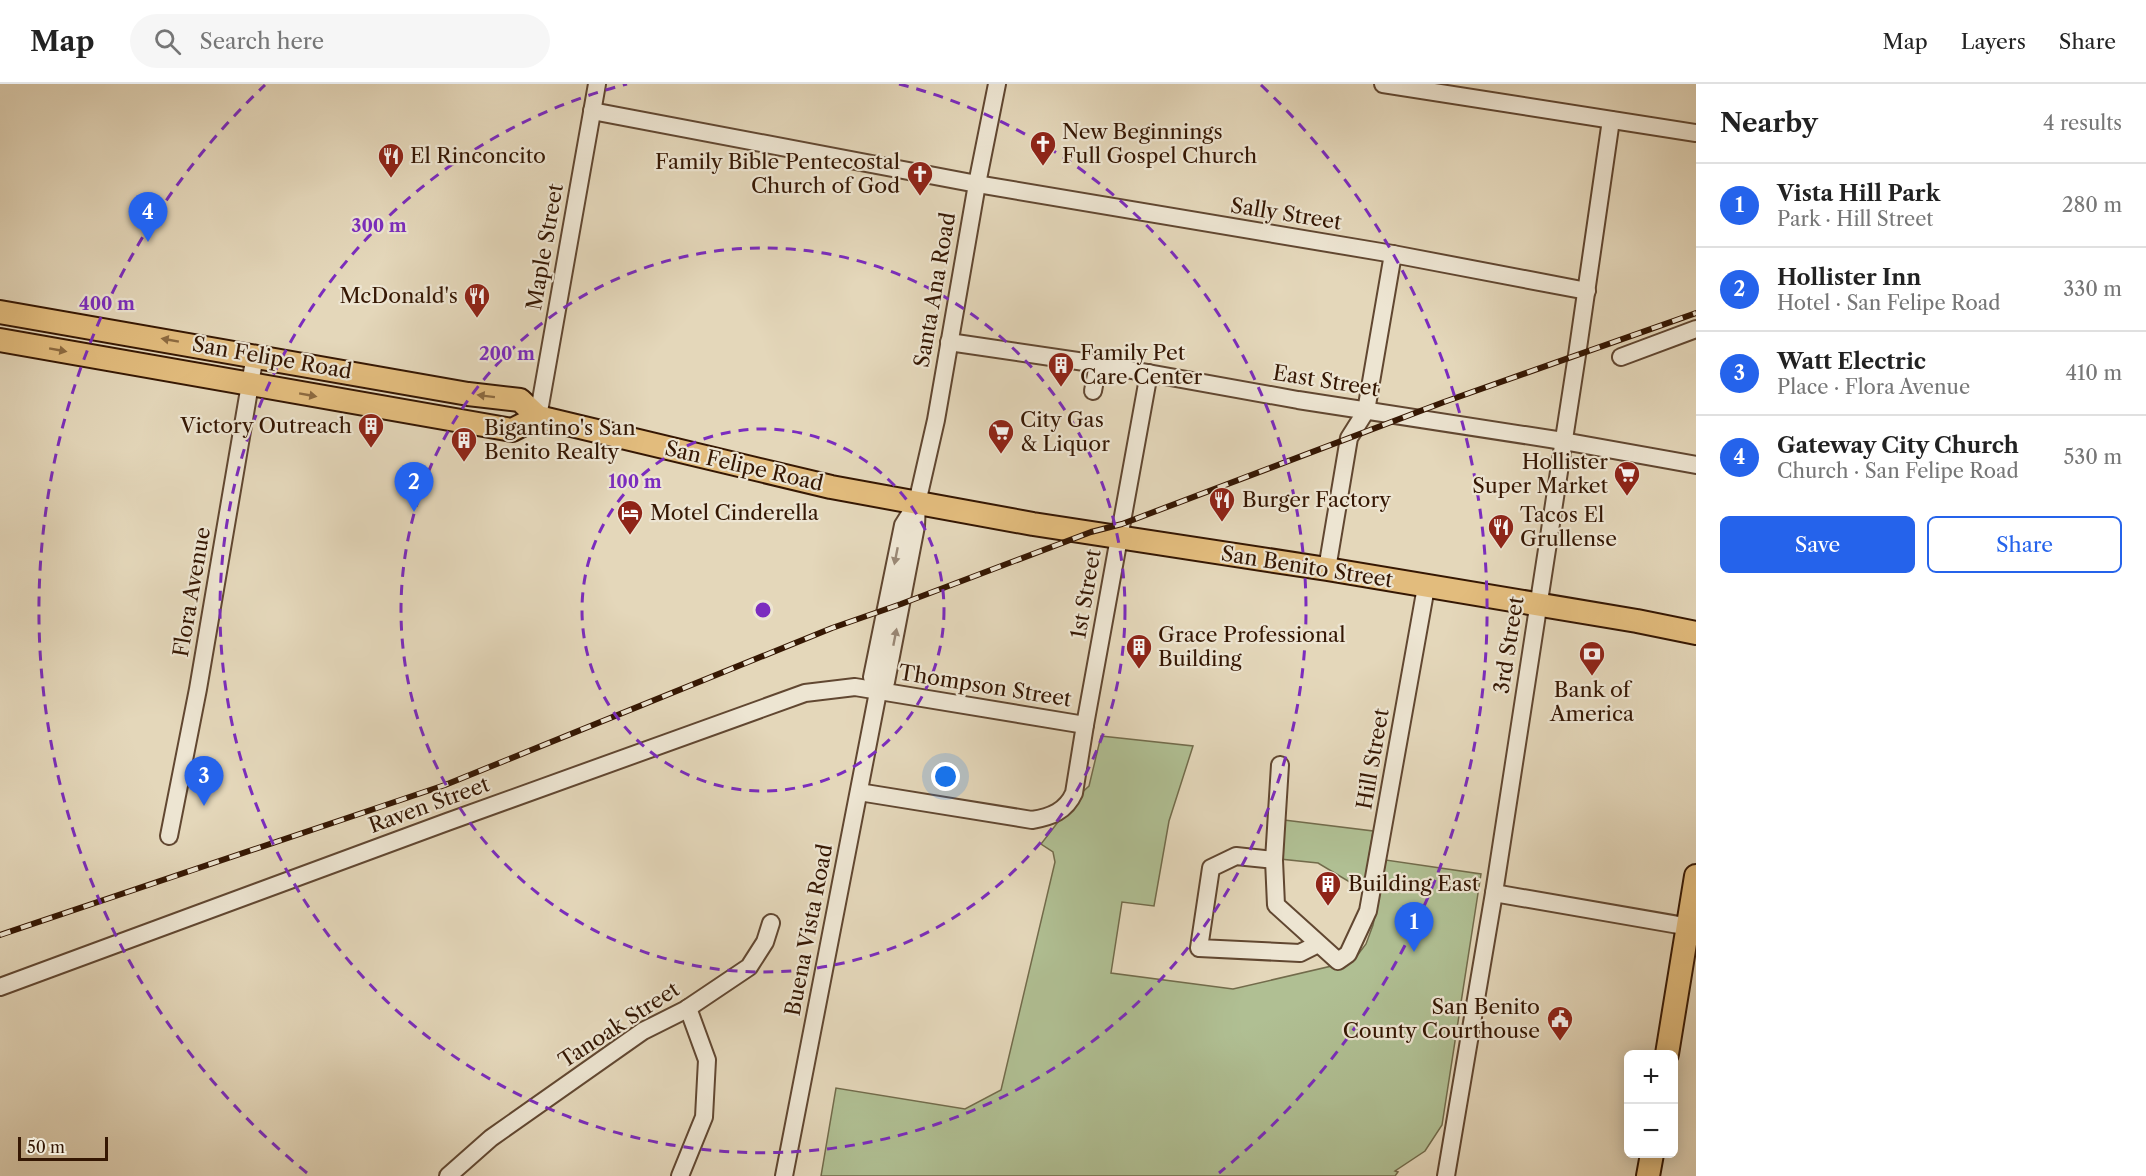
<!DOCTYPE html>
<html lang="en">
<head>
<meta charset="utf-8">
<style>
	body { margin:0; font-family:"Libre Caslon Text",serif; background:#f6f6f6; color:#222 }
	.controls { position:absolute; right:18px; bottom:18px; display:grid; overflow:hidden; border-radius:9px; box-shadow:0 3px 15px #0003 }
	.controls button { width:54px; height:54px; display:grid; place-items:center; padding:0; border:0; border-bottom:2px solid #e0e0e0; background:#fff; color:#222; font:30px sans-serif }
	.scale { position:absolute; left:18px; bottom:15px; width:90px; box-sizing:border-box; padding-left:6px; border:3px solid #351703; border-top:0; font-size:16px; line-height:21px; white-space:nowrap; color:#351703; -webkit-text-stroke:4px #ede5d2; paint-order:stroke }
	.you { position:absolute; left:946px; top:693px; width:21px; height:21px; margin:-15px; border:4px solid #fff; border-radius:50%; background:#1a73e8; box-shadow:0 0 0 9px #1a73e833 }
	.badge { display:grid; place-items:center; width:39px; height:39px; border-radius:50%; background:#2563eb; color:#fff; font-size:20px; font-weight:700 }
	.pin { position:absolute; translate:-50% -50px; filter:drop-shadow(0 2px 3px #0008) }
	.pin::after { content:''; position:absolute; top:32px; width:21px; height:18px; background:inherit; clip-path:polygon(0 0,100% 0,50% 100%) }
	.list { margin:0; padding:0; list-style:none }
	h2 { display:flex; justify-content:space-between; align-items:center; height:78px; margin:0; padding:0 24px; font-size:26px }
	h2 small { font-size:20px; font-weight:400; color:#767676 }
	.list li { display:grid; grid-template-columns:39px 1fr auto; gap:18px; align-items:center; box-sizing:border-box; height:84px; padding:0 24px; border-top:2px solid #e0e0e0 }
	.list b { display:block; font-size:22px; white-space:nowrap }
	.list p { margin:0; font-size:20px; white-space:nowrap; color:#767676 }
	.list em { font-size:20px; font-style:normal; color:#767676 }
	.actions { display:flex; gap:12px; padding:18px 24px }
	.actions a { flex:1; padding:14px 0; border:2px solid #2563eb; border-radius:9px; text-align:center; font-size:21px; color:#2563eb }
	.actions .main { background:#2563eb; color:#fff }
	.icon { flex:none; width:33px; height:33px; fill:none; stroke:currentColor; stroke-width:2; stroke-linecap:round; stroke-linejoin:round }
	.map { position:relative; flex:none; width:1696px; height:1092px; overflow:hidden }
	header { display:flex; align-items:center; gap:36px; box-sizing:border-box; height:84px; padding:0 30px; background:#fff; border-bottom:2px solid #e0e0e0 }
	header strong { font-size:28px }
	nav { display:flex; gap:33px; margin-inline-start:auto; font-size:21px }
	.search { width:420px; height:54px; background:#f6f6f6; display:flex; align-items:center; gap:15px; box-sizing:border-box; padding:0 21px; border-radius:33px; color:#767676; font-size:22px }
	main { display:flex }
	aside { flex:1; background:#fff }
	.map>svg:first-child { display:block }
</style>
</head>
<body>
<header>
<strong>Map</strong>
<div class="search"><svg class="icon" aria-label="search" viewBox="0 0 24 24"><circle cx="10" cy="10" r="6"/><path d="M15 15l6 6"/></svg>Search here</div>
<nav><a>Map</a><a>Layers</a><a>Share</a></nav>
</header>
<main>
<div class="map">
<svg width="1696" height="1092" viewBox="0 0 1696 1092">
	<rect width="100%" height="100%" fill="#e4d7ba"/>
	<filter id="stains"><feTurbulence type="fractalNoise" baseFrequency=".00333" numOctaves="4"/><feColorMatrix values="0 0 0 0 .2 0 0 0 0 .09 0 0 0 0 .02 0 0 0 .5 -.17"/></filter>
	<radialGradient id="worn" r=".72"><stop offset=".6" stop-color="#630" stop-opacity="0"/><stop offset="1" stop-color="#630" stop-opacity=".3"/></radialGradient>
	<!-- green -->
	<g fill="#b0bf93" stroke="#726b4b" stroke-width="1.5">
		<polygon points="1101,652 1193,662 1169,737 1154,822 1122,818 1111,889 1233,905 1353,877 1366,860 1373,841 1386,776 1481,790 1442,1041 1425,1067 1395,1087 1398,1088 1395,1092 821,1092 836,1004 965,1025 1001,1006 1055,778 1053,768 1041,760 1078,712 1089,702"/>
		<polygon points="1284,736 1373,747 1366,792 1358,803 1318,779 1280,775"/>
	</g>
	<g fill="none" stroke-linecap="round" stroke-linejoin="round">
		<!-- minor casing -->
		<g stroke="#614731" stroke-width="20">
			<g id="minor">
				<polyline points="1383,0 1696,49"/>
				<polyline points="592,27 977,100 1393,170 1587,207"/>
				<polyline points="949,258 1098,280 1298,316 1563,357 1696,381"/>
				<polyline points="1621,273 1696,245"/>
				<polyline points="1093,307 1098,280"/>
				<polyline points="538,333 597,0"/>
				<polyline points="917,419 936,336 977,100 997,0"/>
				<polyline points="1327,485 1349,354 1366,327 1393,170"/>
				<polyline points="1280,681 1274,776 1236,772 1211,784 1199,864 1300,869 1318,860"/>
				<path d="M859,708L1032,736C1051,733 1066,727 1074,709L1085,641L1149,289"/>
				<polyline points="169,752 198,605 255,271"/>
				<polyline points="1274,776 1276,821 1338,877 1348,870 1368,827 1426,503"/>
				<polyline points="1494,809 1696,844"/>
				<polyline points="0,903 447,738 805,609 855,603 1085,641"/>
				<polyline points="448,1092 491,1054 643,947 685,926 749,883 765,858 771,839"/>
				<polyline points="680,1092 704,1033 707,976 688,924"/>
				<polyline points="784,1092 878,608 886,598 916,442 917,419 903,441 872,593 878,608"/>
				<polyline points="1446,1092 1494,809 1577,271 1611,36"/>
			</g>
		</g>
		<!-- major casing -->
		<g stroke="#351703" stroke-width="26">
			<g id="major">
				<polyline points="0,228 468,310 520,316 538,333 831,403 1033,440 1327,485 1637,537 1696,549"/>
				<polyline points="0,256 512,346 538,333"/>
				<polyline points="1667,970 1696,792"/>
				<polyline points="1648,1092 1652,1070"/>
			</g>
		</g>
		<!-- minor -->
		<use href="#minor" stroke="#ede5d2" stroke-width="16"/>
		<!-- major -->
		<use href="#major" stroke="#e2bc7d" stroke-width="22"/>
		<!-- rail casing -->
		<g stroke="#351703" stroke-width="6">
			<polyline id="rail" points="0,851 445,701 832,544 901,520 1091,448 1122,440 1444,318 1696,229"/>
		</g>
		<!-- rail -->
		<use href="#rail" stroke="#ede5d2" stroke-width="4" stroke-dasharray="11" stroke-linecap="butt"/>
	</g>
	<!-- one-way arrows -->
	<defs><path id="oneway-solid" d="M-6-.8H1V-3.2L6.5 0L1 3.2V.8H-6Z" transform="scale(1.5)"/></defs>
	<g fill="#8c6a40">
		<use href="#oneway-solid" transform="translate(170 256) rotate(-170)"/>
		<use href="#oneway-solid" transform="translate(58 266) rotate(10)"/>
		<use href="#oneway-solid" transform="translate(308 311) rotate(10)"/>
		<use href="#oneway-solid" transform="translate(486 312) rotate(-173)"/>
	</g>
	<g fill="#9a8875">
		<use href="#oneway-solid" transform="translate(896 472) rotate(101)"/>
		<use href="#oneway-solid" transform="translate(895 553) rotate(-79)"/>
	</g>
	<!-- distance rings -->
	<g fill="none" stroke="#7b2cbf" stroke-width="3" stroke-dasharray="10 8">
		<circle cx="763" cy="526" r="181"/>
		<circle cx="763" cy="526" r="362"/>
		<path d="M899 0A543 543 0 1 1 627 0"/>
		<path d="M307 1089A724 724 0 0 1 265 1M1261 1A724 724 0 0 1 1219 1089"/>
	</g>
	<!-- icons -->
	<defs>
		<g id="church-pin" transform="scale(1.35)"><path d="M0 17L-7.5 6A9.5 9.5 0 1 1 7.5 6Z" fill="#8f2418" stroke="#ede5d2"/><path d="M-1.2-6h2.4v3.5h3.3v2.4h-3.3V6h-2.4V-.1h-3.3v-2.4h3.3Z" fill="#fff"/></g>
		<g id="restaurant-pin" transform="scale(1.35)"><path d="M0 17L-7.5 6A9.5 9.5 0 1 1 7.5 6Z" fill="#8f2418" stroke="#ede5d2"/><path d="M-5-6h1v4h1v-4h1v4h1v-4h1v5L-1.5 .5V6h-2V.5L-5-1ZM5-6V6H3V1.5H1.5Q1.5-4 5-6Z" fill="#fff"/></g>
		<g id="building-pin" transform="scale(1.35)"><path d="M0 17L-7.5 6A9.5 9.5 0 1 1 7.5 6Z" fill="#8f2418" stroke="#ede5d2"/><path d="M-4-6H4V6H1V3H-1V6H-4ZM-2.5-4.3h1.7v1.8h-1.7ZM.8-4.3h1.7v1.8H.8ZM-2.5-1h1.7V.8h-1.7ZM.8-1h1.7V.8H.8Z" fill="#fff"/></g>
		<g id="supermarket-pin" transform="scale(1.35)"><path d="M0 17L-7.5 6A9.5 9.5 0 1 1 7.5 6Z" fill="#8f2418" stroke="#ede5d2"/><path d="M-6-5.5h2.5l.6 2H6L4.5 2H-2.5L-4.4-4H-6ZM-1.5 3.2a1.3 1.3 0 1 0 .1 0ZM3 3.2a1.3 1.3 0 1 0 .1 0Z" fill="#fff"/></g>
		<g id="hotel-pin" transform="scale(1.35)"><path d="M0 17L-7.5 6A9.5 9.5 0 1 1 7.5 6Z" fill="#8f2418" stroke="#ede5d2"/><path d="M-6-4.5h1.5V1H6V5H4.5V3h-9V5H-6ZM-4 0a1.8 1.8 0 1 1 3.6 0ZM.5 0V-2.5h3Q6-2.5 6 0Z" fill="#fff"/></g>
		<g id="bank-pin" transform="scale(1.35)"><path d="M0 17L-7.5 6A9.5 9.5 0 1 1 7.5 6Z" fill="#8f2418" stroke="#ede5d2"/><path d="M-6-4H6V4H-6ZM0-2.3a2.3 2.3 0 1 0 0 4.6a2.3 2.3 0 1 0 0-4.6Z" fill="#fff"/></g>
		<g id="civic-pin" transform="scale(1.35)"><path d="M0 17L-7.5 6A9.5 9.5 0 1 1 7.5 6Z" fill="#8f2418" stroke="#ede5d2"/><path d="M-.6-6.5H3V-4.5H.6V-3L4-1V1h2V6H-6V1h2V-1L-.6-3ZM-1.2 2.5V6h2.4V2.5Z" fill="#fff"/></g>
	</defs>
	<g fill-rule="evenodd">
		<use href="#church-pin" x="1043" y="60"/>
		<use href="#restaurant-pin" x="391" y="72"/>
		<use href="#church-pin" x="920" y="90"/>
		<use href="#restaurant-pin" x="477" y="212"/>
		<use href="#building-pin" x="1061" y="281"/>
		<use href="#building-pin" x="371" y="342"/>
		<use href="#supermarket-pin" x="1001" y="348"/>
		<use href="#building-pin" x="464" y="356"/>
		<use href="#supermarket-pin" x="1627" y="390"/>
		<use href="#restaurant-pin" x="1222" y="416"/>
		<use href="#hotel-pin" x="630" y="429"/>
		<use href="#restaurant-pin" x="1501" y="443"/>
		<use href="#building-pin" x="1139" y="563"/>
		<use href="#bank-pin" x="1592" y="570"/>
		<use href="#building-pin" x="1328" y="800"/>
		<use href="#civic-pin" x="1560" y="935"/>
	</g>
	<g text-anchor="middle" stroke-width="4.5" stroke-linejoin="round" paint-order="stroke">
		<!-- poi labels -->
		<g font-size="21" fill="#351703" stroke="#ede5d2" text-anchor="start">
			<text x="1062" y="55">New Beginnings<tspan x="1062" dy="24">Full Gospel Church</tspan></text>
			<text x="410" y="79">El Rinconcito</text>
			<text x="900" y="85" text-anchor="end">Family Bible Pentecostal<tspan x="900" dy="24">Church of God</tspan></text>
			<text x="458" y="219" text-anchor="end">McDonald's</text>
			<text x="1080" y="276">Family Pet<tspan x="1080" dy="24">Care Center</tspan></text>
			<text x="1020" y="343">City Gas<tspan x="1020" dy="24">&amp; Liquor</tspan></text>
			<text x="352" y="349" text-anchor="end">Victory Outreach</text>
			<text x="484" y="351">Bigantino's San<tspan x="484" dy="24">Benito Realty</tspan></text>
			<text x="1608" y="385" text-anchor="end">Hollister<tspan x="1608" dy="24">Super Market</tspan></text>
			<text x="1242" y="423">Burger Factory</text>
			<text x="650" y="436">Motel Cinderella</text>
			<text x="1520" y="438">Tacos El<tspan x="1520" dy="24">Grullense</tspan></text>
			<text x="1158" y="558">Grace Professional<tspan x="1158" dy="24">Building</tspan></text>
			<text x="1592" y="613" text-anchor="middle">Bank of<tspan x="1592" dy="24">America</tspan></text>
			<text x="1348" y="807">Building East</text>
			<text x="1540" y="930" text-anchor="end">San Benito<tspan x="1540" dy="24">County Courthouse</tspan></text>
		</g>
		<!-- street labels -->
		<g font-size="21" fill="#351703" stroke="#ede5d2">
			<text transform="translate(1286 130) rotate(9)" y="7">Sally Street</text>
			<text transform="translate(545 163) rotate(-80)" y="7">Maple Street</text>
			<text transform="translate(935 206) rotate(-80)" y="7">Santa Ana Road</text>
			<text transform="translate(272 274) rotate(10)" y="7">San Felipe Road</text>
			<text transform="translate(1326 297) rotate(9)" y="7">East Street</text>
			<text transform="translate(744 382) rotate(13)" y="7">San Felipe Road</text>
			<text transform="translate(1307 483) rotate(9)" y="7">San Benito Street</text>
			<text transform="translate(192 508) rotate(-80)" y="7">Flora Avenue</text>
			<text transform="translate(1086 510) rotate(-80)" y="7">1st Street</text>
			<text transform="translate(1509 561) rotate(-81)" y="7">3rd Street</text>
			<text transform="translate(985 602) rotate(9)" y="7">Thompson Street</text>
			<text transform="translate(1373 675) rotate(-80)" y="7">Hill Street</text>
			<text transform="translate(429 721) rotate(-20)" y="7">Raven Street</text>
			<text transform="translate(809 846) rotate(-79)" y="7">Buena Vista Road</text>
			<text transform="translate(619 941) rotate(-33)" y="7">Tanoak Street</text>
		</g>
	</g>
	<circle cx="763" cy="526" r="9" fill="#7b2cbf" stroke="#ede5d2" stroke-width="3"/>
	<g font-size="18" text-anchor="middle" font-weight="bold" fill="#7b2cbf" stroke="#ede5d2" stroke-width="4.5" stroke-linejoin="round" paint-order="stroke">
		<text x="379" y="148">300 m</text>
		<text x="107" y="226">400 m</text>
		<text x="507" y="276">200 m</text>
		<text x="635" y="404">100 m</text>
	</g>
	<rect width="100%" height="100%" filter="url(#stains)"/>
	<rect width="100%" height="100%" fill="url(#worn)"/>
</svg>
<div class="controls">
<button>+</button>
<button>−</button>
</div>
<div class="scale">50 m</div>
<div class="you"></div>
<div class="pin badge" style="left:1414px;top:868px">1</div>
<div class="pin badge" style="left:414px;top:428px">2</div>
<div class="pin badge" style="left:204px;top:722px">3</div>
<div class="pin badge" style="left:148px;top:158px">4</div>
</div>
<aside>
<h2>Nearby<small>4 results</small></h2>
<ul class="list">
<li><span class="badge">1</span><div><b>Vista Hill Park</b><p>Park · Hill Street</p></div><em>280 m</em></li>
<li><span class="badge">2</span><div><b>Hollister Inn</b><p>Hotel · San Felipe Road</p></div><em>330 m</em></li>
<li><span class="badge">3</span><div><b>Watt Electric</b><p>Place · Flora Avenue</p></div><em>410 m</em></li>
<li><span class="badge">4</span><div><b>Gateway City Church</b><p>Church · San Felipe Road</p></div><em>530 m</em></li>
</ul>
<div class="actions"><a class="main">Save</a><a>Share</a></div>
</aside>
</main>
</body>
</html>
